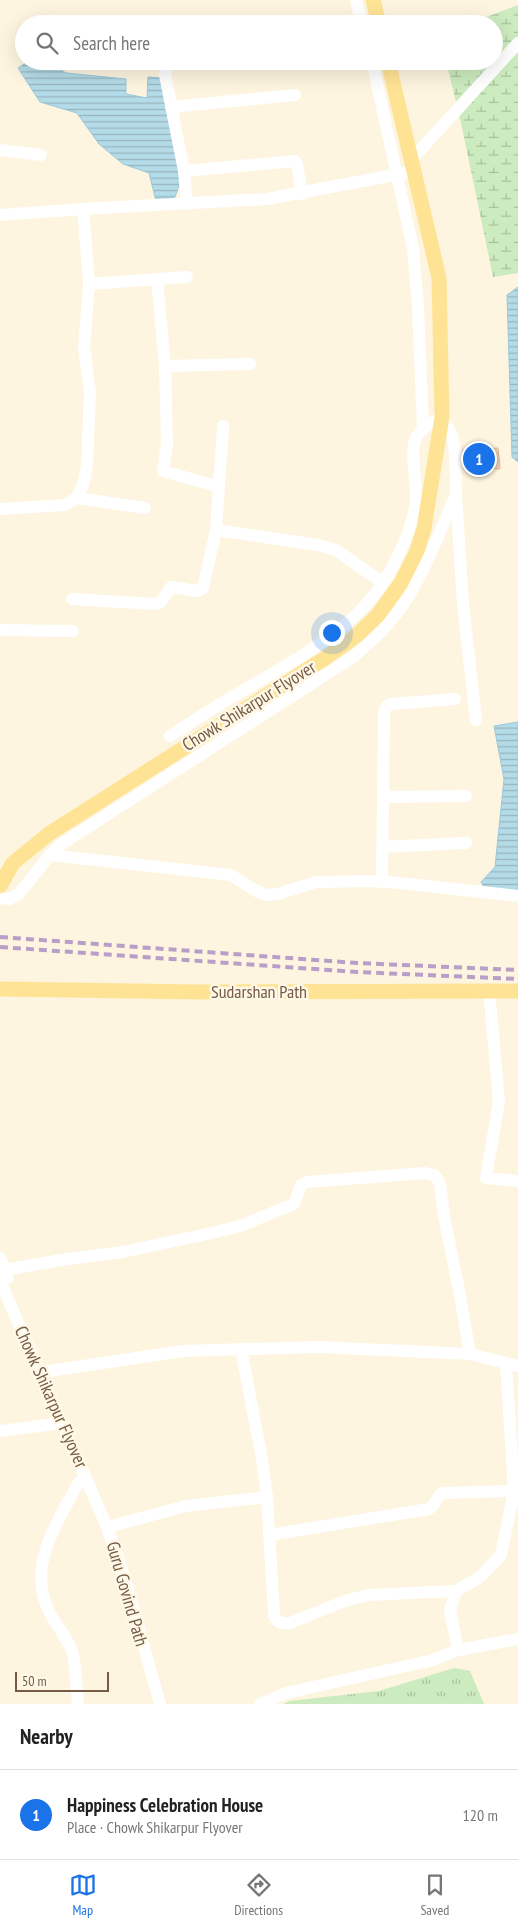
<!DOCTYPE html>
<html lang="en">
<head>
<meta charset="utf-8">
<style>
	body { margin:0; font-family:"PT Sans Narrow",sans-serif; background:#f6f6f6; color:#222 }
	.scale { position:absolute; left:15px; bottom:12px; width:94px; box-sizing:border-box; padding-left:5px; border:2px solid #755c46; border-top:0; font-size:14px; line-height:18px; white-space:nowrap; color:#755c46; -webkit-text-stroke:4px #fff8e7; paint-order:stroke }
	.you { position:absolute; left:331px; top:632px; width:18px; height:18px; margin:-12px; border:4px solid #fff; border-radius:50%; background:#1a73e8; box-shadow:0 0 0 8px #1a73e833 }
	.badge { display:grid; place-items:center; width:32px; height:32px; border-radius:50%; background:#1a73e8; color:#fff; font-size:16px; font-weight:700 }
	.pin { position:absolute; translate:-50% -50%; border:2px solid #fff; box-shadow:0 1px 5px #0006 }
	.list { margin:0; padding:0; list-style:none }
	h2 { display:flex; justify-content:space-between; align-items:center; height:65px; margin:0; padding:0 20px; font-size:21px }
	h2 small { font-size:16px; font-weight:400; color:#767676 }
	.list li { display:grid; grid-template-columns:32px 1fr auto; gap:15px; align-items:center; box-sizing:border-box; height:90px; padding:0 20px; border-top:1px solid #e0e0e0 }
	.list b { display:block; font-size:19px; white-space:nowrap }
	.list p { margin:0; font-size:16px; white-space:nowrap; color:#767676 }
	.list em { font-size:16px; font-style:normal; color:#767676 }
	.icon { flex:none; width:28px; height:28px; fill:none; stroke:currentColor; stroke-width:2; stroke-linecap:round; stroke-linejoin:round }
	.map { position:relative; flex:none; width:518px; height:1704px; overflow:hidden }
	.search { position:absolute; background:#fff; box-shadow:0 5px 20px #0002; left:15px; right:15px; top:15px; height:55px; display:flex; align-items:center; gap:12px; box-sizing:border-box; padding:0 18px; border-radius:28px; color:#767676; font-size:19px }
	.sheet { height:155px; background:#fff }
	nav { display:flex; justify-content:space-around; align-items:center; box-sizing:border-box; height:70px; border-top:1px solid #e0e0e0; background:#fff; font-size:14px; color:#767676 }
	nav a { display:grid; justify-items:center; gap:2px }
	nav .on { color:#1a73e8 }
	.map>svg:first-child { display:block }
</style>
</head>
<body>
<div class="map">
<svg width="518" height="1704" viewBox="0 0 518 1704">
	<defs>
		<pattern id="grass-tufts" width="24" height="20" patternUnits="userSpaceOnUse" patternTransform="scale(1.25)"><rect width="24" height="20" fill="#ccebbe"/><path d="M3 7l-1-3M5 7V3M7 7l1-3M15 17l-1-3M17 17v-4M19 17l1-3" fill="none" stroke="#aac29c"/></pattern>
		<pattern id="wetland-marsh" width="20" height="14" patternUnits="userSpaceOnUse" patternTransform="scale(1.25)"><rect width="20" height="14" fill="#ccebbe"/><path d="M1 5h8M5 5V1M11 12h8M15 12V8" fill="none" stroke="#aac29c"/></pattern>
		<pattern id="water-rules" width="6" height="5" patternUnits="userSpaceOnUse" patternTransform="scale(1.25)"><rect width="6" height="5" fill="#b4dbe8"/><path d="M0 2.5h6" fill="none" stroke="#97b5be"/></pattern>
	</defs>
	<rect width="100%" height="100%" fill="#fef5e0"/>
	<!-- grass -->
	<polygon fill="url(#grass-tufts)" points="454,1668 470,1671 484,1704 284,1704 289,1701 379,1691"/>
	<!-- wetland -->
	<polygon fill="url(#wetland-marsh)" points="518,5 518,273 493,277 461,123 446,61 494,61 494,24 468,24"/>
	<!-- water -->
	<g fill="url(#water-rules)" stroke="#99c9da">
		<polygon points="29,61 46,61 66,73 126,79 126,94 147,98 148,77 162,78 181,180 175,197 156,201 149,173 123,164 99,144 77,113 40,102 18,68"/>
		<polygon points="518,287 518,462 512,457 507,295"/>
		<polygon points="518,722 518,892 484,887 481,882 495,867 504,779 494,726"/>
	</g>
	<!-- building -->
	<polygon fill="#f4d5b6" stroke="#e8be95" points="498,448 500,469 464,468 463,450"/>
	<g fill="none" stroke-linecap="round" stroke-linejoin="round">
		<!-- minor -->
		<g stroke="#fff" stroke-width="12">
			<polyline points="356,0 362,24"/>
			<polyline points="174,61 167,67 165,75 184,171 187,204"/>
			<polyline points="372,61 413,249 418,305 423,429"/>
			<polyline points="171,107 295,95"/>
			<polyline points="0,150 41,155"/>
			<polyline points="412,159 518,43"/>
			<polyline points="184,171 295,161 297,164 302,194"/>
			<polyline points="83,209 267,199 405,173"/>
			<polyline points="0,215 83,209 89,284 187,277"/>
			<polyline points="157,279 165,366 167,444 163,471 219,487"/>
			<polyline points="165,366 250,364"/>
			<polyline points="77,498 145,508"/>
			<polyline points="0,509 65,505 77,498 84,482 87,465 90,392 84,347 89,284"/>
			<polyline points="216,530 318,545 336,550 383,583"/>
			<polyline points="72,599 155,604 161,602 171,587 197,591 203,588 216,530 223,426"/>
			<polyline points="0,630 73,631"/>
			<path d="M170,736C195,720 219,704 244,690C301,656 365,625 395,562C404,544 415,519 416,498C417,481 409,453 416,438C421,428 433,422 442,417L452,435L455,452L456,495L463,605L476,720"/>
			<polyline points="383,797 466,796"/>
			<polyline points="382,847 466,843"/>
			<polyline points="50,855 231,875 258,892 267,895 278,894 316,882 372,881 400,883 518,896"/>
			<polyline points="382,882 384,713 386,706 391,704 455,699"/>
			<path d="M0,898L9,899L18,895L50,855L60,845L353,657C366,646 379,635 389,623C420,587 436,540 455,497"/>
			<polyline points="489,990 499,1101 486,1178 518,1181"/>
			<polyline points="0,1258 8,1278"/>
			<polyline points="4,1270 68,1259 123,1252 216,1232 240,1226 294,1204 301,1185 307,1182 425,1173 434,1175 440,1183 444,1216 459,1290 470,1354"/>
			<polyline points="0,1281 107,1527 126,1582 160,1704"/>
			<path d="M241,1349L262,1459L267,1497L274,1615C277,1623 282,1624 290,1623L345,1601L368,1595L456,1591"/>
			<polyline points="49,1371 183,1351 318,1347 470,1354 518,1366"/>
			<polyline points="0,1431 55,1424"/>
			<polyline points="107,1527 186,1506 267,1497"/>
			<path d="M269,1535L429,1509C437,1505 435,1497 442,1493L514,1491"/>
			<polyline points="458,1650 450,1610 456,1591 480,1577 501,1555 514,1491 506,1364"/>
			<path d="M78,1704C76,1689 76,1663 72,1651C67,1637 53,1622 47,1607C28,1563 59,1519 79,1482"/>
			<polyline points="260,1704 286,1693 433,1660 458,1650 518,1639"/>
		</g>
		<!-- major -->
		<g stroke="#ffe395" stroke-width="15">
			<polyline points="373,0 379,24"/>
			<polyline points="0,886 13,863 50,833 324,659 356,636 378,615 401,583 417,551 424,528 442,417 439,278 388,61"/>
			<polyline points="0,989 200,992 518,991"/>
		</g>
		<!-- rail -->
		<g stroke="#b89fc7" stroke-width="4" stroke-dasharray="8 5" stroke-linecap="butt">
			<polyline points="0,937 357,963 518,970"/>
			<polyline points="0,947 357,972 518,979"/>
		</g>
	</g>
	<g text-anchor="middle" stroke-width="5" stroke-linejoin="round" paint-order="stroke">
		<!-- street labels -->
		<g font-size="18" fill="#755c46" stroke="#fff8e7">
			<text transform="translate(249 706) rotate(-32)" y="6">Chowk Shikarpur Flyover</text>
			<text x="259" y="998">Sudarshan Path</text>
			<text transform="translate(51 1397) rotate(66)" y="6">Chowk Shikarpur Flyover</text>
			<text transform="translate(127 1594) rotate(74)" y="6">Guru Govind Path</text>
		</g>
	</g>
</svg>
<div class="scale">50 m</div>
<div class="you"></div>
<div class="pin badge" style="left:479px;top:459px">1</div>
<div class="search"><svg class="icon" aria-label="search" viewBox="0 0 24 24"><circle cx="10" cy="10" r="6"/><path d="M15 15l6 6"/></svg>Search here</div>
</div>
<section class="sheet">
<h2>Nearby<small></small></h2>
<ul class="list">
<li><span class="badge">1</span><div><b>Happiness Celebration House</b><p>Place · Chowk Shikarpur Flyover</p></div><em>120 m</em></li>
</ul>
</section>
<nav>
<a class="on"><svg class="icon" aria-label="map" viewBox="0 0 24 24"><path d="M3 6l6-2 6 2 6-2v14l-6 2-6-2-6 2zM9 4v14M15 6v14"/></svg>Map</a>
<a><svg class="icon" aria-label="directions" viewBox="0 0 24 24"><path d="M12 3l9 9-9 9-9-9zM9 14v-3h6M13 9l2 2-2 2"/></svg>Directions</a>
<a><svg class="icon" aria-label="saved" viewBox="0 0 24 24"><path d="M7 4h10v16l-5-4-5 4z"/></svg>Saved</a>
</nav>
</body>
</html>
